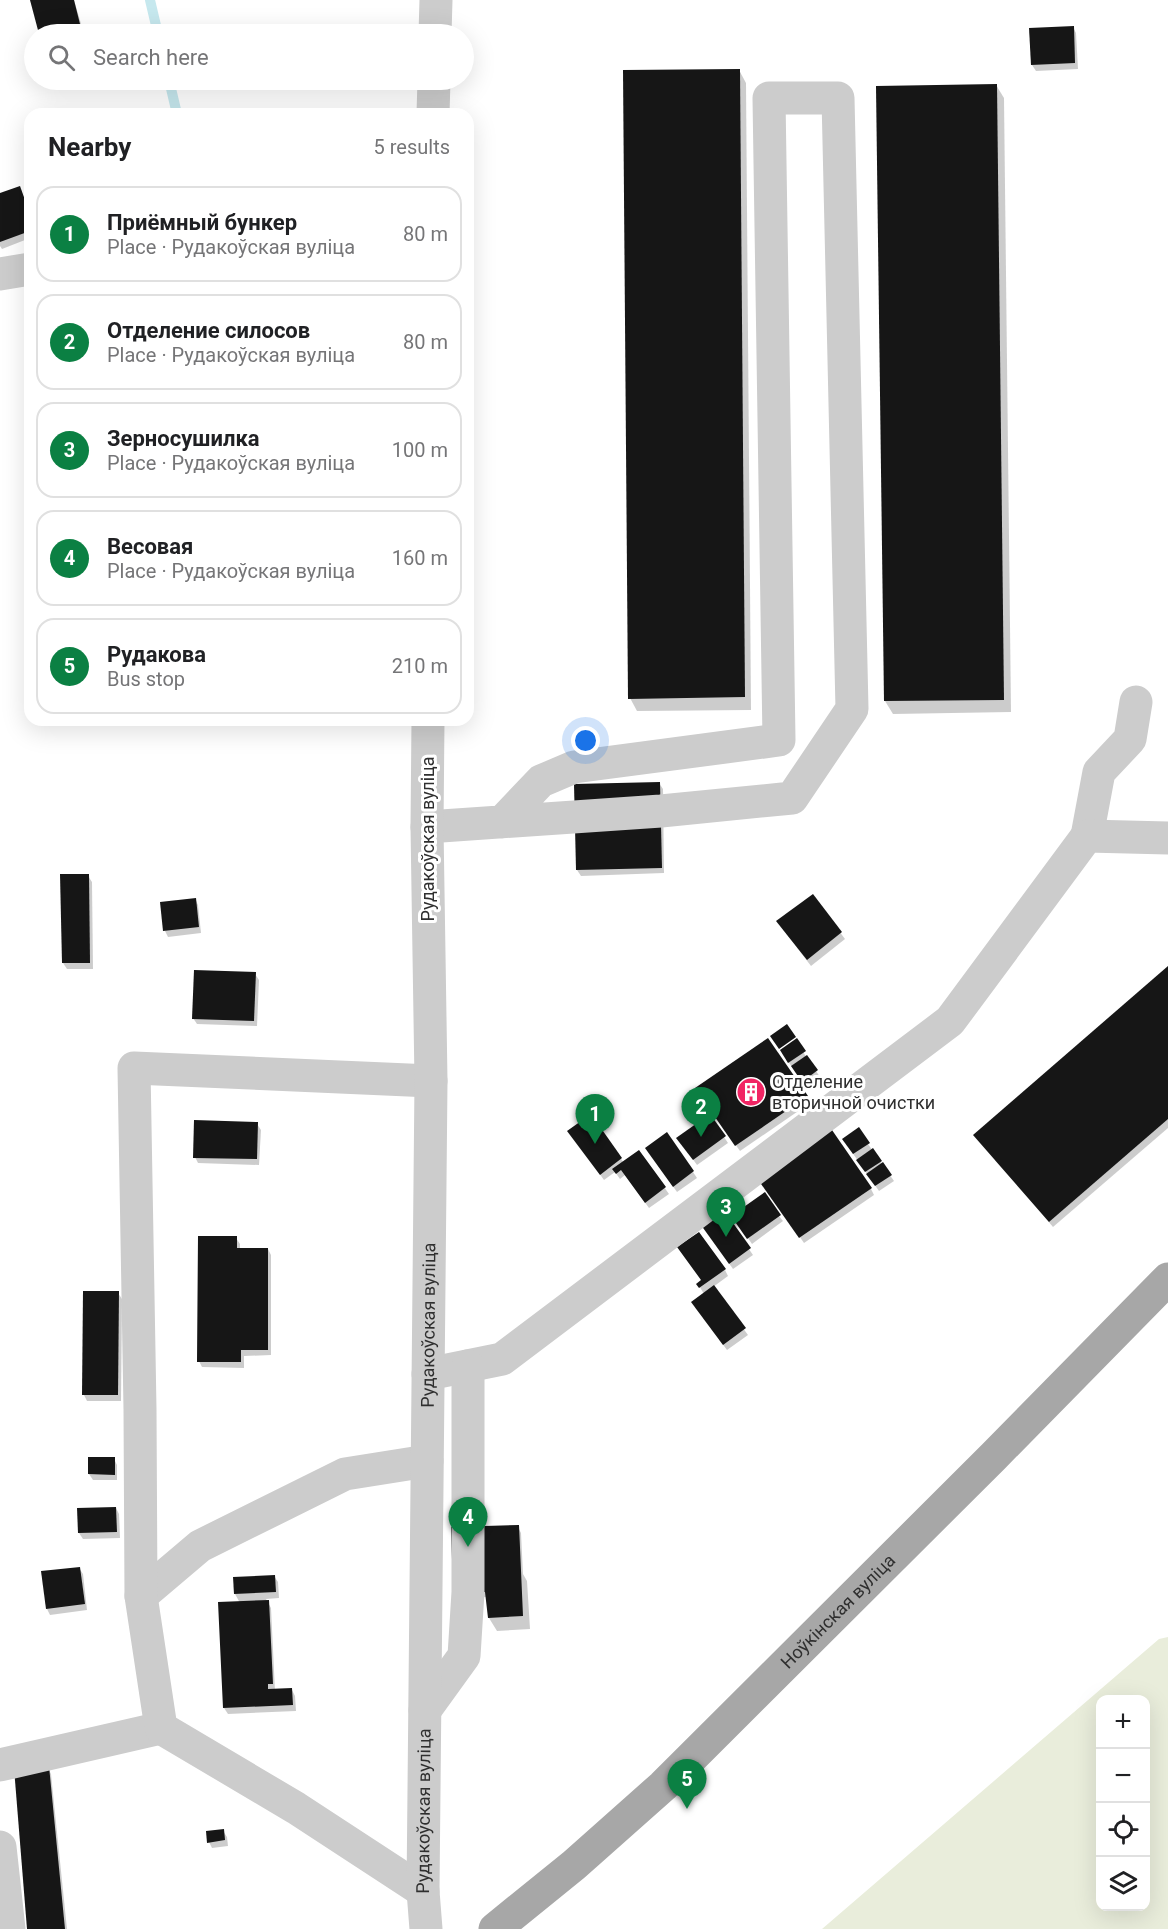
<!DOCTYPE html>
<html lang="en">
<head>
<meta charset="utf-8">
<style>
	body { margin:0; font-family:Roboto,sans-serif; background:#f6f6f6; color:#202124 }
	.controls { position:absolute; right:18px; bottom:18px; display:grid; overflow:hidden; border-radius:12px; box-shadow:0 6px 24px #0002 }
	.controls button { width:54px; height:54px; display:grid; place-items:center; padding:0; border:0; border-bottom:2px solid #e0e0e0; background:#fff; color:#202124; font:30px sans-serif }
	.you { position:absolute; left:586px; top:741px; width:21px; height:21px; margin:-15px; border:4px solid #fff; border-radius:50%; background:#1a73e8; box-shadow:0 0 0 9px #1a73e833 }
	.badge { display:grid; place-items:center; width:39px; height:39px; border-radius:50%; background:#0b8043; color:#fff; font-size:20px; font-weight:700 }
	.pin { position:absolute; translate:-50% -50px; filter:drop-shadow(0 2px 3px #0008) }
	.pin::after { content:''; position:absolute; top:32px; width:21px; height:18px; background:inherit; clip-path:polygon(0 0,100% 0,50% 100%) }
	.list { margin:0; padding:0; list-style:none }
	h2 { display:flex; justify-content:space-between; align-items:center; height:78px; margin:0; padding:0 24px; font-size:26px }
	h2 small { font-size:20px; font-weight:400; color:#757577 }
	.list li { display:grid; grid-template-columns:39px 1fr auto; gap:18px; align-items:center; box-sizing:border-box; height:96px; margin:0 12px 12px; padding:0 12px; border:2px solid #e0e0e0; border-radius:18px }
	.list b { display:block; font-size:22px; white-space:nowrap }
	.list p { margin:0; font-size:20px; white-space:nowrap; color:#757577 }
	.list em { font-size:20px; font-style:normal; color:#757577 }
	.icon { flex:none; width:33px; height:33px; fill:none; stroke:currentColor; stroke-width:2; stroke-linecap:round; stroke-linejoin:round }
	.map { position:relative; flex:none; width:1168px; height:1929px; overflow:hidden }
	.search { position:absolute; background:#fff; box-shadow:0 6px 24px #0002; left:24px; top:24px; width:450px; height:66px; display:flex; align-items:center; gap:15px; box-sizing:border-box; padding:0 21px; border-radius:33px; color:#757577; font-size:22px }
	.panel { position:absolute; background:#fff; box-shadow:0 6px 24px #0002; left:24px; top:108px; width:450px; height:618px; border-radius:18px }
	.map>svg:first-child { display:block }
</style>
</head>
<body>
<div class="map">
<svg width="1168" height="1929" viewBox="0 0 1168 1929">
	<rect width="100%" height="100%" fill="#fff"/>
	<!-- pitch -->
	<path fill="#e9eddb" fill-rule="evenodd" d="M1168,1637V1929H822L1159,1639ZM1100,1700H1146V1906H1100Z"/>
	<!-- shadow -->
	<g fill="#0003">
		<polygon points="31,0 74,0 84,34 41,34"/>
		<polygon points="1073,27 1076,33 1078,69 1036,71 1032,65"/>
		<polygon points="739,70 746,83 751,710 637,711 630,698"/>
		<polygon points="996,85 1004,98 1011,712 893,714 885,701"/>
		<polygon points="0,195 30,214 30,238 2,249 0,246"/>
		<polygon points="659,783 663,789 664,873 581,876 577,870"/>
		<polygon points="88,876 92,882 93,969 67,969 63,963"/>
		<polygon points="813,896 845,939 811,966 782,928"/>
		<polygon points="195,899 198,905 201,933 168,937 165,931"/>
		<polygon points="1168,968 1168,1128 1053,1227 975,1135"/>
		<polygon points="255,974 259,980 257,1026 197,1024 193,1018"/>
		<polygon points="795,1040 820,1077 806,1087 780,1050"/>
		<polygon points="776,1053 810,1103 740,1151 700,1095"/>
		<polygon points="590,1116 624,1163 639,1152 669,1194 649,1208 625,1175 620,1179 615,1172 604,1180 573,1137"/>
		<polygon points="710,1116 728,1143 697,1165 682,1144"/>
		<polygon points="257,1124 261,1130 259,1165 198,1163 195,1157"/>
		<polygon points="868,1144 894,1181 879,1191 847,1145"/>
		<polygon points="650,1154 693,1172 697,1178 677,1192"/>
		<polygon points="765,1187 871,1189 874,1195 804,1243"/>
		<polygon points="723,1211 753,1255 733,1269 707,1232"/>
		<polygon points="779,1216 783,1221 752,1244 737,1222"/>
		<polygon points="236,1238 240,1244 240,1249 268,1249 271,1255 271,1355 244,1356 244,1368 202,1367 199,1361"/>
		<polygon points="725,1270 728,1276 713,1287 748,1335 727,1350 696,1308 704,1294 698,1284"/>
		<polygon points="118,1293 122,1299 121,1401 87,1401 84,1395"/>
		<polygon points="114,1459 117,1465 117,1480 93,1480 89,1474"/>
		<polygon points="116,1508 119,1514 120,1538 83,1539 79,1533 79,1509"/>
		<polygon points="518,1527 521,1533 523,1574 527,1581 530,1629 497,1631 489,1618 488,1597 458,1598"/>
		<polygon points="79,1568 83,1574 87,1610 50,1615 47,1609"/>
		<polygon points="274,1576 278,1582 279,1598 266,1599 271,1608 275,1691 292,1690 295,1696 296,1711 228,1714 224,1708 219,1604 240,1603 235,1594 234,1578"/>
		<polygon points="48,1768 51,1774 67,1929 28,1929"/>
		<polygon points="223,1831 227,1837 228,1846 212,1848 209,1842"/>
	</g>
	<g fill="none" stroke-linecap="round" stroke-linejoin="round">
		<!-- stream -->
		<g stroke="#c6e8ee" stroke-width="10">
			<polyline points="150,0 158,34"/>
			<polyline points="169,80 177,114"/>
		</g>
	</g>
	<!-- building -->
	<g fill="#161616">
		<polygon points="30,0 74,0 81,28 59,34 39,34"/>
		<polygon points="1074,26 1075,63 1031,65 1029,28"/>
		<polygon points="740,69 745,697 628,699 623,70"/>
		<polygon points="997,84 1004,700 884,701 876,86"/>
		<polygon points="20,186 30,214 30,231 0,242 0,193"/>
		<polygon points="660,782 662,868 576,870 574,784"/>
		<polygon points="60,874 89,874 90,963 62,963"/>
		<polygon points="813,894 842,932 807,960 776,921"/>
		<polygon points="196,898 199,927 163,931 160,902"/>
		<polygon points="1168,966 1168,1119 1049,1222 973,1135"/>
		<polygon points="194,970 256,972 254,1021 192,1019"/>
		<polygon points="787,1024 796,1037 779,1049 770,1036"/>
		<polygon points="768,1038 808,1096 735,1146 695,1088"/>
		<polygon points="797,1038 806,1051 788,1063 780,1050"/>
		<polygon points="807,1055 818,1070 802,1082 791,1066"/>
		<polygon points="591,1114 622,1158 600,1175 567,1131"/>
		<polygon points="710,1114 726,1136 693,1160 676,1138"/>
		<polygon points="194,1120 258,1122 257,1159 193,1158"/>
		<polygon points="859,1127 870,1143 853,1154 842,1139"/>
		<polygon points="832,1130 872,1188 799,1238 759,1181"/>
		<polygon points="667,1132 694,1171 673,1187 645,1148"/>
		<polygon points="873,1148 882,1161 865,1172 856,1160"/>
		<polygon points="639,1150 666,1187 645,1203 621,1170 616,1174 612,1169"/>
		<polygon points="883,1162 892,1175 875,1186 866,1174"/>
		<polygon points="765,1192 781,1215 747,1239 731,1216"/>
		<polygon points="723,1209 751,1248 729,1264 701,1225"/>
		<polygon points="699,1232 726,1269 699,1288 696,1284 701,1280 677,1247"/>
		<polygon points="198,1236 237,1236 237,1248 268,1248 268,1350 241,1350 241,1362 197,1362"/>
		<polygon points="714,1285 746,1328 723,1345 691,1302"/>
		<polygon points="83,1291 119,1291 118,1395 82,1395"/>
		<polygon points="88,1457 115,1457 115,1475 88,1474"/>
		<polygon points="116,1507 117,1532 78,1533 77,1508"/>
		<polygon points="519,1525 523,1616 488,1618 485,1592 453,1592 451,1527"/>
		<polygon points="80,1567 85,1604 46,1609 41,1571"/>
		<polygon points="275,1575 276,1592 234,1594 233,1577"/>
		<polygon points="269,1600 273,1684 268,1684 268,1689 292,1688 293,1705 223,1708 218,1602"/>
		<polygon points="49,1766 65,1929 27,1929 14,1768"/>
		<polygon points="224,1829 225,1840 207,1843 206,1831"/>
	</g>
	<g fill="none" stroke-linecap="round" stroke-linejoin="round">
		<!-- minor -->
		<g stroke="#ccc" stroke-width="33">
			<polyline points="435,34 436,0"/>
			<polyline points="433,114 434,80"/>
			<polyline points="0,274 30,269"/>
			<polyline points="427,827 661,811 792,798 852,709 838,98 769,98 779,740 574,767 541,781 502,822"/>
			<polyline points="1087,836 1099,772 1130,739 1136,702"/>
			<polyline points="428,1374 502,1359 950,1021 1087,836 1168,838"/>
			<polyline points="141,1596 200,1546 345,1474 427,1461"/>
			<polyline points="425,1710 464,1656 468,1592 468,1366"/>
			<polyline points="0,1765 161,1728"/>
			<polyline points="0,1847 9,1929"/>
			<polyline points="423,1891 296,1808 161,1728 141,1596 140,1409 134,1068 431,1081"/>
			<path id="s1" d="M426,1929L423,1891L431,1081L427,827L428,720"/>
		</g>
		<!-- major -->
		<path stroke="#a7a7a7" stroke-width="33" id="s2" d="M495,1929L574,1865L663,1786L994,1456L1168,1279"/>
	</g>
	<!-- icons -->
	<defs>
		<g id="building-disc" transform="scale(1.5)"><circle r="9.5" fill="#f12564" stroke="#fff"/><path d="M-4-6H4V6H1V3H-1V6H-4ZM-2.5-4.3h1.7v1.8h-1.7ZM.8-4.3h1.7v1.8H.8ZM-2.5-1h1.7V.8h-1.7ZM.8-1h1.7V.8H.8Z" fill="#fff"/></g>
	</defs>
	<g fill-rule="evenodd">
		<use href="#building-disc" x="751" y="1092"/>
	</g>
	<g text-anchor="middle" stroke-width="6" stroke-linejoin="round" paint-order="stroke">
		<!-- street labels -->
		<g font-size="18" fill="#2f2f2f" stroke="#fff">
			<text transform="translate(428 839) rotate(-90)" y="6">Рудакоўская вуліца</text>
			<text dy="6" stroke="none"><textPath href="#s1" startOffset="604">Рудакоўская вуліца</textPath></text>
			<text dy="6" stroke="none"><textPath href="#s2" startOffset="468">Ноўкінская вуліца</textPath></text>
			<text dy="6" stroke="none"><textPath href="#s1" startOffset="118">Рудакоўская вуліца</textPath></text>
		</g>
		<!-- poi labels -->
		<g font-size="18" fill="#2f2f2f" stroke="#fff" text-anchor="start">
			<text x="772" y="1088">Отделение<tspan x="772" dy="21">вторичной очистки</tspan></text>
		</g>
	</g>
</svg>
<div class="controls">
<button>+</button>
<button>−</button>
<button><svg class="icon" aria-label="locate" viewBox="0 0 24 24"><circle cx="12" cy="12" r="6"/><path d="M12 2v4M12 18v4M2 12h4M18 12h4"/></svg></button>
<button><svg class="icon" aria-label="layers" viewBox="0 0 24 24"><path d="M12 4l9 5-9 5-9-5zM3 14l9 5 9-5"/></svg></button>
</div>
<div class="you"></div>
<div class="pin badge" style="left:595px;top:1144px">1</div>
<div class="pin badge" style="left:701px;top:1137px">2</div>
<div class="pin badge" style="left:726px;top:1237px">3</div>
<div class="pin badge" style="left:468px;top:1547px">4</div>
<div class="pin badge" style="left:687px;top:1809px">5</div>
<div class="search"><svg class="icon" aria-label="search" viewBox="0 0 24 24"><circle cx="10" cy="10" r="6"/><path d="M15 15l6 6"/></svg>Search here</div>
<section class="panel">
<h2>Nearby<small>5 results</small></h2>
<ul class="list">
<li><span class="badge">1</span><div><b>Приёмный бункер</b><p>Place · Рудакоўская вуліца</p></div><em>80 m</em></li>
<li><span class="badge">2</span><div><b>Отделение силосов</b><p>Place · Рудакоўская вуліца</p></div><em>80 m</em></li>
<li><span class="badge">3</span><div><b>Зерносушилка</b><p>Place · Рудакоўская вуліца</p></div><em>100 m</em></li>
<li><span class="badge">4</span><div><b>Весовая</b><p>Place · Рудакоўская вуліца</p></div><em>160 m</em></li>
<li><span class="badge">5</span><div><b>Рудакова</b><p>Bus stop</p></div><em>210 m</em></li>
</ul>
</section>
</div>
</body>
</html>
